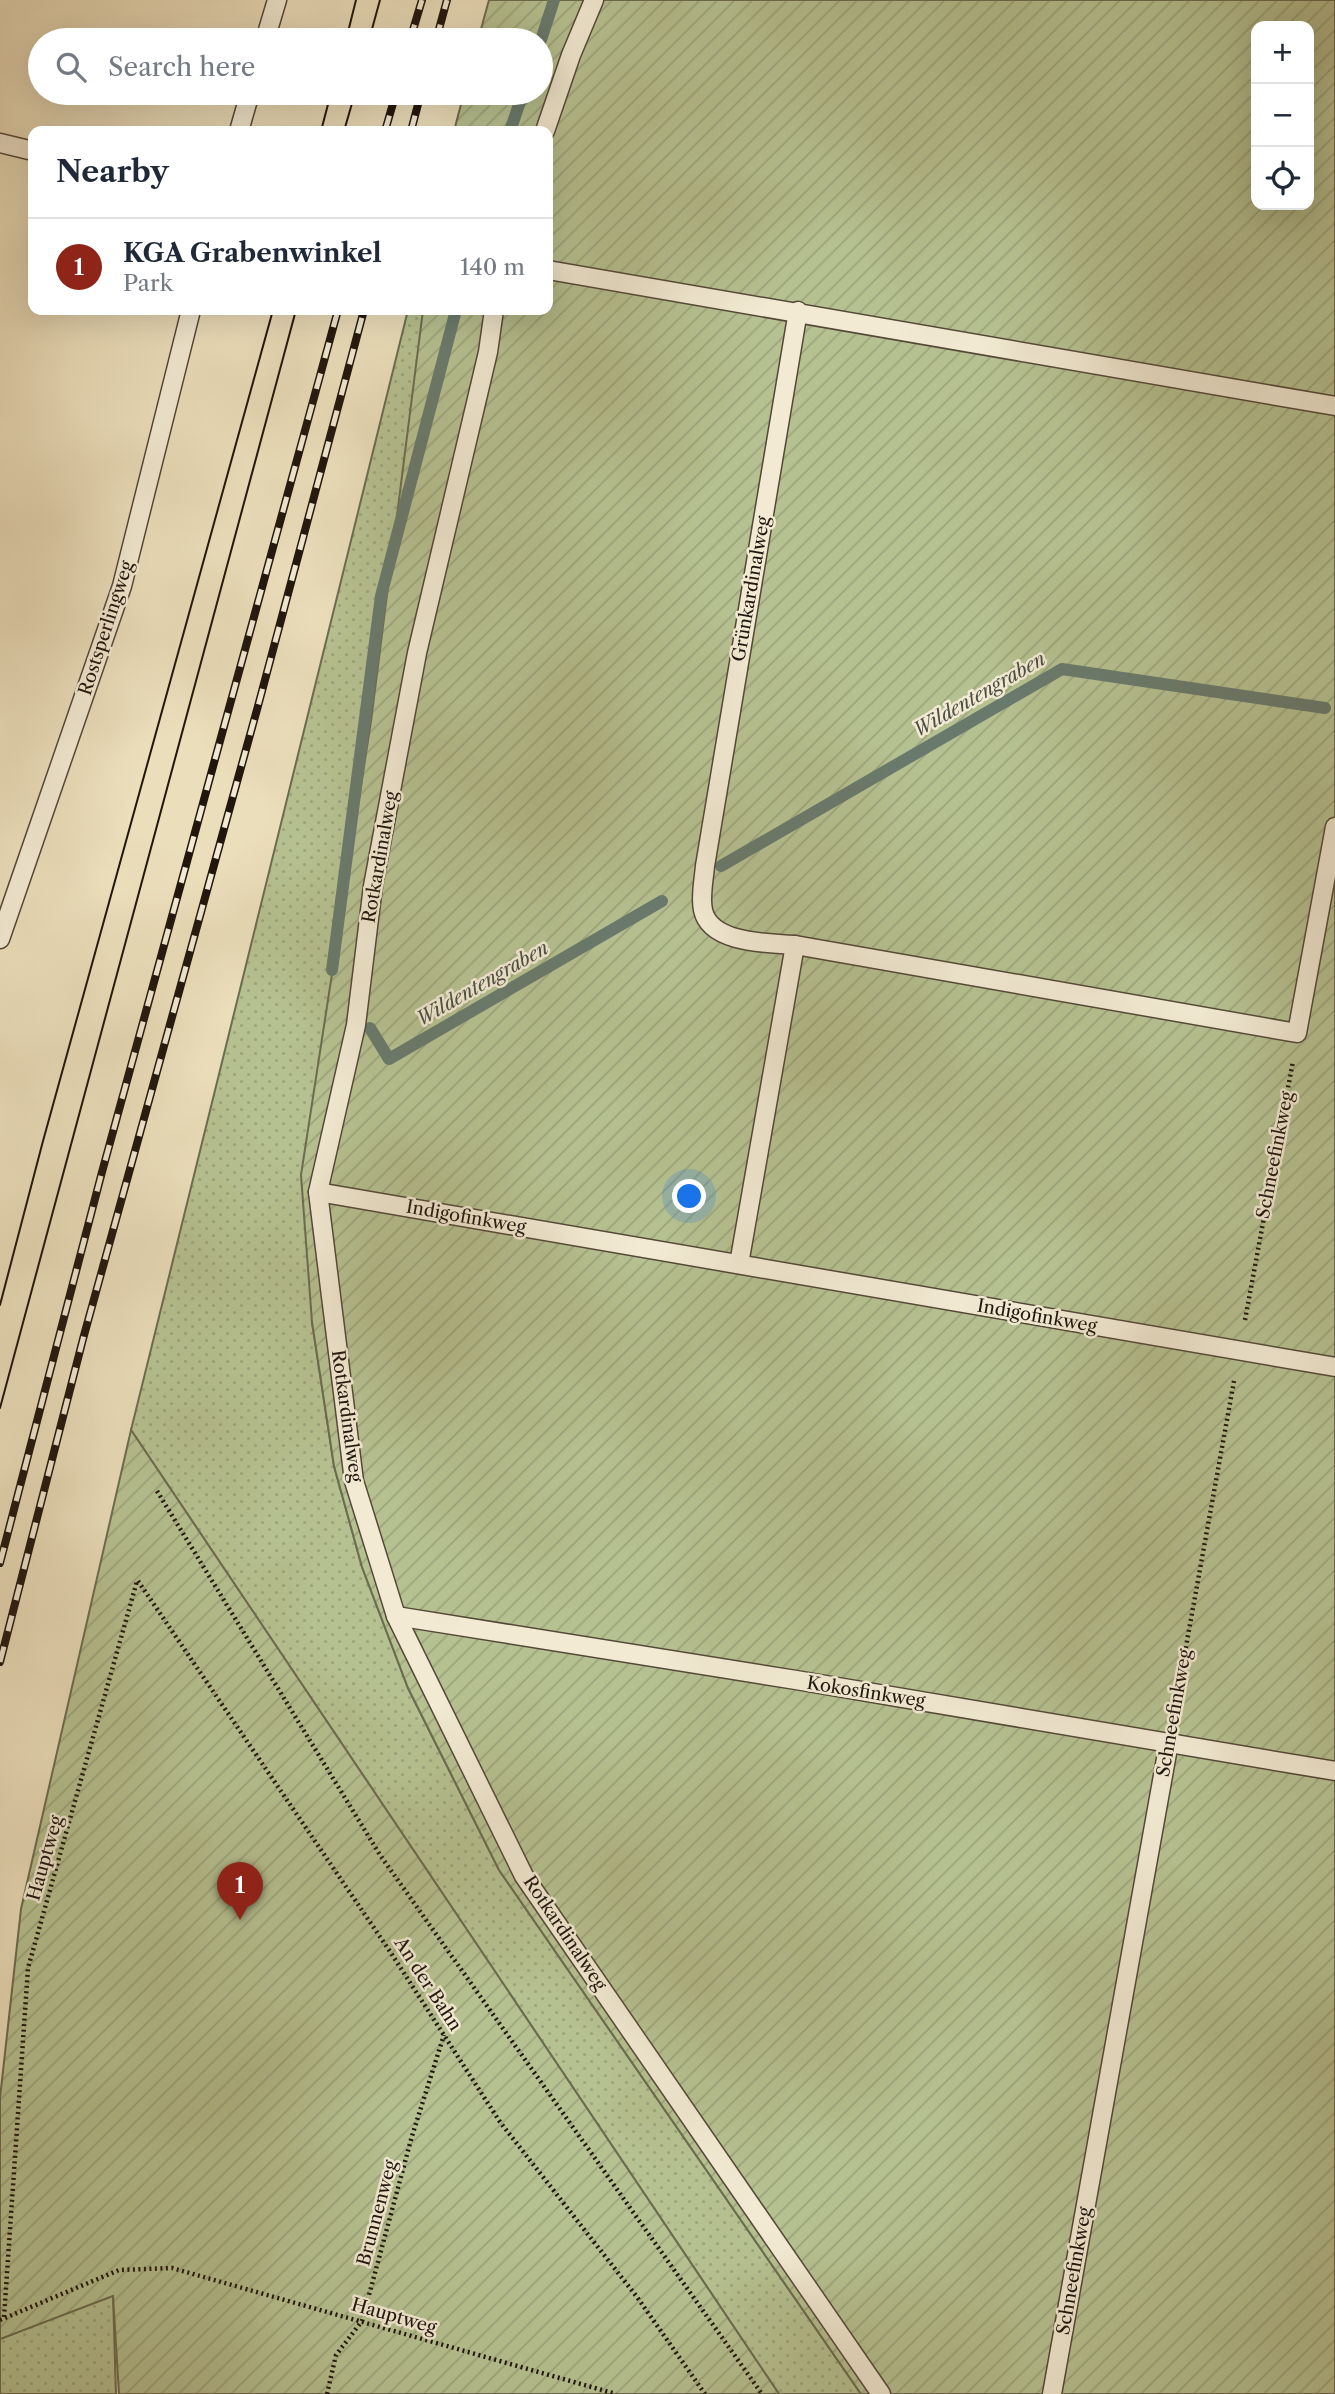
<!DOCTYPE html>
<html lang="en">
<head>
<meta charset="utf-8">
<style>
	body { margin:0; font-family:"Libre Caslon Text",serif; background:#f2f2f3; color:#1f2937 }
	.controls { position:absolute; right:21px; top:21px; display:grid; overflow:hidden; border-radius:14px; box-shadow:0 7px 28px #0002 }
	.controls button { width:63px; height:63px; display:grid; place-items:center; padding:0; border:0; border-bottom:2px solid #e0e1e3; background:#fff; color:#1f2937; font:35px sans-serif }
	.you { position:absolute; left:690px; top:1197px; width:24px; height:24px; margin:-18px; border:5px solid #fff; border-radius:50%; background:#1a73e8; box-shadow:0 0 0 10px #1a73e833 }
	.badge { display:grid; place-items:center; width:46px; height:46px; border-radius:50%; background:#8f2418; color:#fff; font-size:23px; font-weight:700 }
	.pin { position:absolute; translate:-50% -58px; filter:drop-shadow(0 2px 4px #0008) }
	.pin::after { content:''; position:absolute; top:37px; width:24px; height:21px; background:inherit; clip-path:polygon(0 0,100% 0,50% 100%) }
	.list { margin:0; padding:0; list-style:none }
	h2 { display:flex; justify-content:space-between; align-items:center; height:91px; margin:0; padding:0 28px; font-size:30px }
	h2 small { font-size:23px; font-weight:400; color:#747a83 }
	.list li { display:grid; grid-template-columns:46px 1fr auto; gap:21px; align-items:center; box-sizing:border-box; height:98px; padding:0 28px; border-top:2px solid #e0e1e3 }
	.list b { display:block; font-size:26px; white-space:nowrap }
	.list p { margin:0; font-size:23px; white-space:nowrap; color:#747a83 }
	.list em { font-size:23px; font-style:normal; color:#747a83 }
	.icon { flex:none; width:38px; height:38px; fill:none; stroke:currentColor; stroke-width:2; stroke-linecap:round; stroke-linejoin:round }
	.map { position:relative; flex:none; width:1335px; height:2394px; overflow:hidden }
	.search { position:absolute; background:#fff; box-shadow:0 7px 28px #0002; left:28px; top:28px; width:525px; height:77px; display:flex; align-items:center; gap:18px; box-sizing:border-box; padding:0 24px; border-radius:38px; color:#747a83; font-size:26px }
	.panel { position:absolute; background:#fff; box-shadow:0 7px 28px #0002; left:28px; top:126px; width:525px; height:189px; border-radius:14px }
	.map>svg:first-child { display:block }
</style>
</head>
<body>
<div class="map">
<svg width="1335" height="2394" viewBox="0 0 1335 2394">
	<defs>
		<pattern id="grass-dots" width="8" height="8" patternUnits="userSpaceOnUse" patternTransform="scale(1.75)"><rect width="8" height="8" fill="#b6c191"/><path d="M2 2h.1M6 6h.1" fill="none" stroke="#9ca57c" stroke-width="1.8" stroke-linecap="round"/></pattern>
		<pattern id="garden-furrows" width="10" height="10" patternUnits="userSpaceOnUse" patternTransform="scale(1.75)"><rect width="10" height="10" fill="#b6c191"/><path d="M-1 1l2-2M0 10L10 0M9 11l2-2" fill="none" stroke="#9ca57c"/></pattern>
	</defs>
	<rect width="100%" height="100%" fill="#ebdebb"/>
	<filter id="stains"><feTurbulence type="fractalNoise" baseFrequency=".00286" numOctaves="4"/><feColorMatrix values="0 0 0 0 .2 0 0 0 0 .09 0 0 0 0 .02 0 0 0 .5 -.17"/></filter>
	<radialGradient id="worn" r=".72"><stop offset=".6" stop-color="#630" stop-opacity="0"/><stop offset="1" stop-color="#630" stop-opacity=".3"/></radialGradient>
	<!-- grass -->
	<g fill="url(#grass-dots)" stroke="#6c6c50" stroke-width="2">
		<polygon points="408,310 467,310 312,1322 334,1466 362,1567 408,1688 499,1870 861,2394 779,2394 131,1430"/>
		<polygon points="113,2295 116,2394 0,2394 0,2339"/>
	</g>
	<!-- garden -->
	<g fill="url(#garden-furrows)" stroke="#6c6c50" stroke-width="2" fill-rule="evenodd">
		<path d="M489,0H1335V2394H861L499,1870L408,1688L362,1567L334,1466L312,1322L301,1175L371,721L423,310H548V131H454L464,93H541V40H478ZM1256,26H1309V205H1256Z"/>
		<polygon points="131,1430 779,2394 119,2394 113,2296 0,2339 0,2098 21,1909"/>
	</g>
	<g fill="none" stroke-linecap="round" stroke-linejoin="round">
		<!-- stream -->
		<g stroke="#697a6d" stroke-width="12">
			<polyline points="541,40 554,0"/>
			<polyline points="510,131 523,93"/>
			<polyline points="721,866 1062,669 1325,708"/>
			<polyline points="332,970 381,596 456,310"/>
			<polyline points="370,1028 389,1059 662,901"/>
		</g>
		<!-- lane casing -->
		<g stroke="#544839" stroke-width="21">
			<g id="lane">
				<polyline points="265,40 277,0"/>
				<polyline points="239,131 250,93"/>
				<polyline points="545,131 571,55 594,0"/>
				<polyline points="0,143 33,151"/>
				<polyline points="548,270 1335,406"/>
				<polyline points="494,310 488,352 417,653 373,886 356,1025 318,1192 354,1481 396,1616 524,1876 881,2394"/>
				<path d="M798,311L705,866C704,879 700,897 703,910C710,944 769,943 795,945L1297,1033L1335,827"/>
				<polyline points="0,939 122,586 191,310"/>
				<polyline points="318,1192 1335,1367"/>
				<polyline points="739,1264 795,945"/>
				<polyline points="396,1616 796,1680 1335,1771"/>
				<polyline points="1052,2394 1169,1742"/>
			</g>
		</g>
		<!-- path -->
		<g stroke="#21160e" stroke-width="4.5" stroke-dasharray="2 3.5" stroke-linecap="butt">
			<polyline points="1245,1320 1293,1061"/>
			<polyline points="157,1491 380,1855 762,2394"/>
			<polyline points="138,1581 389,1950 500,2122 637,2297 705,2394"/>
			<polyline points="1174,1713 1234,1381"/>
			<polyline points="4,2317 28,1968 137,1581"/>
			<polyline points="0,2320 119,2270 172,2268 616,2394"/>
			<polyline points="327,2394 336,2355 362,2321 412,2136 444,2035"/>
		</g>
		<!-- lane -->
		<use href="#lane" stroke="#f2ead3" stroke-width="18"/>
		<!-- tram -->
		<g stroke="#21160e" stroke-width="2">
			<polyline points="346,40 356,0"/>
			<polyline points="369,40 380,0"/>
			<polyline points="321,131 331,93"/>
			<polyline points="344,131 355,93"/>
			<polyline points="0,1305 43,1141 273,310"/>
			<polyline points="0,1408 296,310"/>
		</g>
		<!-- rail casing -->
		<g stroke="#21160e" stroke-width="8">
			<g id="rail">
				<polyline points="410,40 422,0"/>
				<polyline points="436,40 447,0"/>
				<polyline points="385,131 396,93"/>
				<polyline points="411,131 421,93"/>
				<polyline points="0,1563 102,1172 338,310"/>
				<polyline points="0,1662 83,1339 258,706 364,310"/>
			</g>
		</g>
		<!-- rail -->
		<use href="#rail" stroke="#f2ead3" stroke-width="5" stroke-dasharray="16" stroke-linecap="butt"/>
	</g>
	<g text-anchor="middle" stroke-width="5" stroke-linejoin="round" paint-order="stroke">
		<!-- street labels -->
		<g font-size="18" fill="#21160e" stroke="#f2ead3">
			<text transform="translate(751 589) rotate(-80)" y="6">Grünkardinalweg</text>
			<text transform="translate(106 628) rotate(-72)" y="6">Rostsperlingweg</text>
			<text transform="translate(380 857) rotate(-80)" y="6">Rotkardinalweg</text>
			<text transform="translate(1275 1155) rotate(-79)" y="6">Schneefinkweg</text>
			<text transform="translate(466 1217) rotate(10)" y="6">Indigofinkweg</text>
			<text transform="translate(1037 1316) rotate(10)" y="6">Indigofinkweg</text>
			<text transform="translate(347 1416) rotate(82)" y="6">Rotkardinalweg</text>
			<text transform="translate(866 1692) rotate(9)" y="6">Kokosfinkweg</text>
			<text transform="translate(1174 1713) rotate(-80)" y="6">Schneefinkweg</text>
			<text transform="translate(45 1858) rotate(-74)" y="6">Hauptweg</text>
			<text transform="translate(565 1933) rotate(56)" y="6">Rotkardinalweg</text>
			<text transform="translate(428 1984) rotate(57)" y="6">An der Bahn</text>
			<text transform="translate(377 2213) rotate(-75)" y="6">Brunnenweg</text>
			<text transform="translate(1074 2271) rotate(-80)" y="6">Schneefinkweg</text>
			<text transform="translate(394 2316) rotate(16)" y="6">Hauptweg</text>
		</g>
		<!-- water labels -->
		<g font-size="19" font-style="italic" fill="#4b5045" stroke="#f2ead3">
			<text transform="translate(979 694) rotate(-30)" y="7">Wildentengraben</text>
			<text transform="translate(482 983) rotate(-30)" y="7">Wildentengraben</text>
		</g>
	</g>
	<rect width="100%" height="100%" filter="url(#stains)"/>
	<rect width="100%" height="100%" fill="url(#worn)"/>
</svg>
<div class="controls">
<button>+</button>
<button>−</button>
<button><svg class="icon" aria-label="locate" viewBox="0 0 24 24"><circle cx="12" cy="12" r="6"/><path d="M12 2v4M12 18v4M2 12h4M18 12h4"/></svg></button>
</div>
<div class="you"></div>
<div class="pin badge" style="left:240px;top:1920px">1</div>
<div class="search"><svg class="icon" aria-label="search" viewBox="0 0 24 24"><circle cx="10" cy="10" r="6"/><path d="M15 15l6 6"/></svg>Search here</div>
<section class="panel">
<h2>Nearby<small></small></h2>
<ul class="list">
<li><span class="badge">1</span><div><b>KGA Grabenwinkel</b><p>Park</p></div><em>140 m</em></li>
</ul>
</section>
</div>
</body>
</html>
